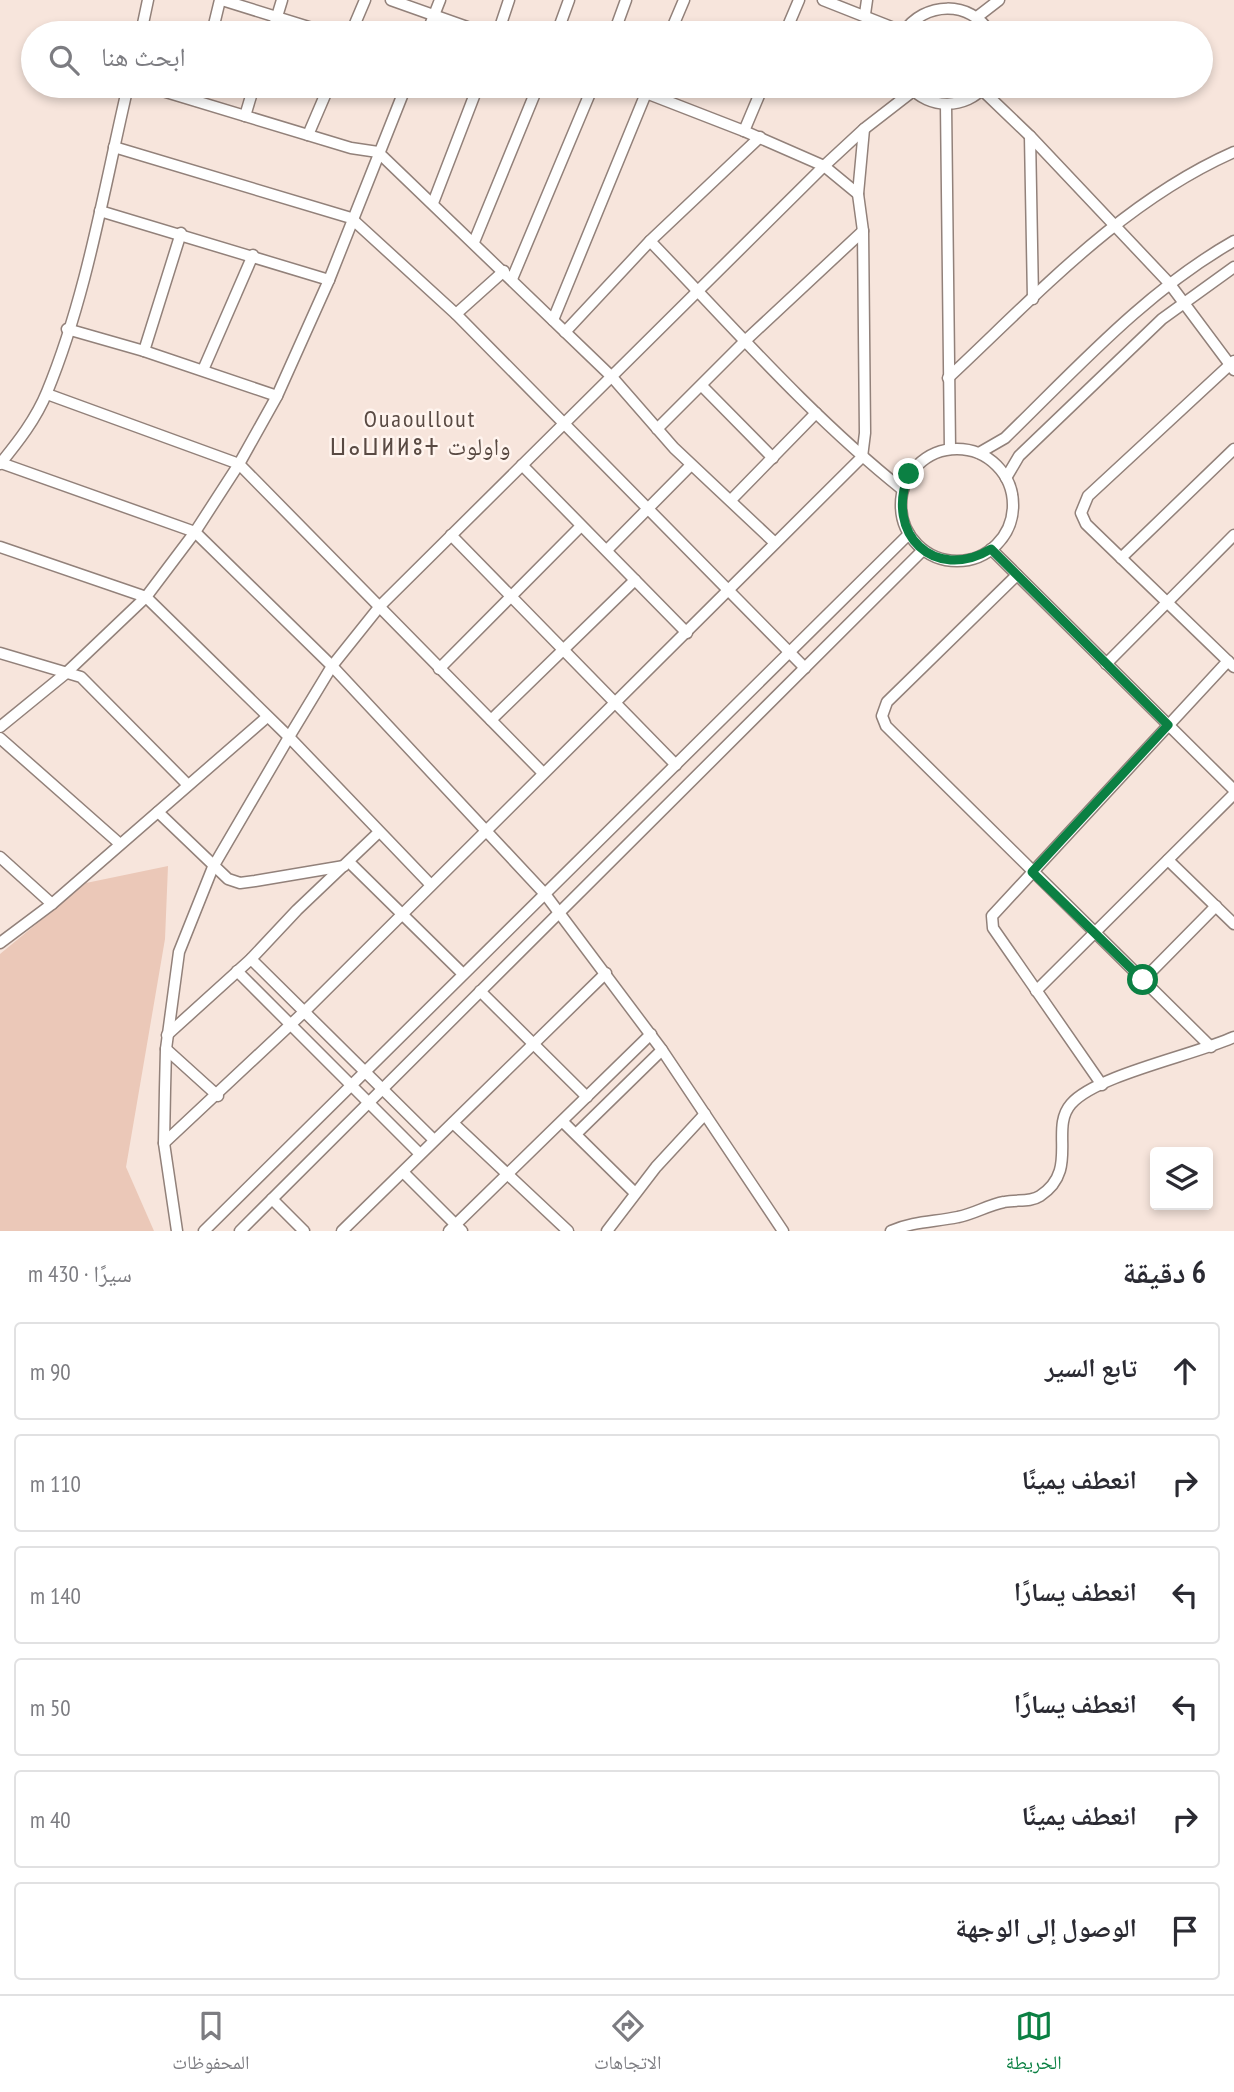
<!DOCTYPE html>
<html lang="ar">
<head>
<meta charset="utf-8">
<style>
	body { margin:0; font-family:"PT Sans Narrow","Noto Naskh Arabic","Noto Sans Tifinagh",sans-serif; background:#f2f2f3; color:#2b2b33; direction:rtl }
	.controls { position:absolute; right:21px; bottom:21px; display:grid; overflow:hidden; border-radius:7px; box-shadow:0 4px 10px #0003 }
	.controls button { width:63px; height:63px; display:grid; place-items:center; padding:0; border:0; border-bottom:2px solid #e1e1e2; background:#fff; color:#2b2b33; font:35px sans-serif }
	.stop { position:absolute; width:21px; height:21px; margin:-16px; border:5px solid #0b8043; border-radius:50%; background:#fff }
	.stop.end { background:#0b8043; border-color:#fff; box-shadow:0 2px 7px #0008 }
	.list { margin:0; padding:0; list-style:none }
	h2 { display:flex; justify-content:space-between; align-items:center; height:91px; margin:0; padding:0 28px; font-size:30px }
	h2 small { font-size:23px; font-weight:400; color:#7c7c81 }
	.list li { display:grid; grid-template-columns:46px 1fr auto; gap:21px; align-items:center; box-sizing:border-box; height:98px; margin:0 14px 14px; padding:0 14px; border:2px solid #e1e1e2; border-radius:7px }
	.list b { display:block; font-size:26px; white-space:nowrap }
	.list em { font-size:23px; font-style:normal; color:#7c7c81 }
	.icon { flex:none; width:38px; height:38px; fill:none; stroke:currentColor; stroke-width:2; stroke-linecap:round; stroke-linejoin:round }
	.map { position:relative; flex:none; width:1234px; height:1231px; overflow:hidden; direction:ltr }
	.search { position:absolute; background:#fff; box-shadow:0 4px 10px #0003; left:21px; right:21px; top:21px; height:77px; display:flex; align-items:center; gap:18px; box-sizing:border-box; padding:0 24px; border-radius:38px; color:#7c7c81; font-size:26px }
	.sheet { height:763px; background:#fff }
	nav { display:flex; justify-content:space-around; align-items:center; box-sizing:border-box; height:98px; border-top:2px solid #e1e1e2; background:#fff; font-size:19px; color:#7c7c81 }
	nav a { display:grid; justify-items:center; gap:4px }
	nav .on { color:#0b8043 }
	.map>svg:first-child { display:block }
</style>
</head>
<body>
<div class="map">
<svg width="1234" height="1231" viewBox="0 0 1234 1231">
	<rect width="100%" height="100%" fill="#f7e5dc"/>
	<!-- green -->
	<polygon fill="#ebc8b8" points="168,866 165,939 126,1167 154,1231 0,1231 0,954 86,883"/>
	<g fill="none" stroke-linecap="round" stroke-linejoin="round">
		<!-- street casing -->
		<g stroke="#92817a" stroke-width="13">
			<g id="street">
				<polyline points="222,0 328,33"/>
				<polyline points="391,0 484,33"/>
				<polyline points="823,0 904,32"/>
				<polyline points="865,14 867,0"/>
				<polyline points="977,17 999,0"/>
				<polyline points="141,33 148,0"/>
				<polyline points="212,33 220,0"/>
				<polyline points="272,33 282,0"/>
				<polyline points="351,33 365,0"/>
				<polyline points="427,33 440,0"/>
				<polyline points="498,33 509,0"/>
				<polyline points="557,33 569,0"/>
				<polyline points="614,33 626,0"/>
				<polyline points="670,33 684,0"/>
				<polyline points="785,33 799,0"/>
				<path d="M903,33C924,1 971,0 990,33"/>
				<polyline points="146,86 351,148 378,152 612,377 674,448 775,543"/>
				<polyline points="628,86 744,131 824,166 858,194"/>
				<path d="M910,86C928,110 967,109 985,86"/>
				<polyline points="982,90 1030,136 1169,283 1234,370"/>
				<polyline points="197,101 200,86"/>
				<polyline points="946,104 950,449"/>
				<polyline points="245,116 254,86"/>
				<polyline points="744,131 763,86"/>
				<polyline points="308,135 329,86"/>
				<polyline points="1030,136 1033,299"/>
				<polyline points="114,147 351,218 456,314 805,668"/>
				<polyline points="433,203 478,86"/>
				<polyline points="100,211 329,280"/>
				<path d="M650,241C732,326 810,416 903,490"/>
				<polyline points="474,242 538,86"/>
				<polyline points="512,279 593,86"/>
				<polyline points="456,314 504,271"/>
				<polyline points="553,320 649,86"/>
				<polyline points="67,329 144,351 277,396"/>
				<polyline points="565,332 650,241 760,137"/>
				<polyline points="144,351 181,233"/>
				<polyline points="1234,361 1088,496 1081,513 1086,524 1234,667"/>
				<polyline points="203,370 253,255"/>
				<path d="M948,378C1037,295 1121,202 1234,152"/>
				<polyline points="702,386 773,458"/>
				<polyline points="47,394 239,464 543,773"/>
				<polyline points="657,429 746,340 863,231"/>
				<circle cx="957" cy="505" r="56"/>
				<path d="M979,453L1005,438C1077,368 1146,291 1234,241"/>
				<polyline points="1,463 195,532 332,666 545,894 662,1050 783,1231"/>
				<path d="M0,464C18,442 36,419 47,392C87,295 104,188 128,86"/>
				<polyline points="522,465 687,633"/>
				<polyline points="1006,478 1019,456 1162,319 1234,267"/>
				<polyline points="731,500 816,413"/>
				<polyline points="451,535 676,765"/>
				<polyline points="0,547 146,597 289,737 430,884"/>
				<polyline points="991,549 1234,790"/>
				<polyline points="607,550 691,465"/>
				<polyline points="1121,558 1234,449"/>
				<polyline points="1017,575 887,702 882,716 886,726 1211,1047"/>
				<polyline points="0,653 81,677 188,785"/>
				<polyline points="1106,664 1234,535"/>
				<polyline points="439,669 581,526"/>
				<polyline points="491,720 635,580"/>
				<polyline points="0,727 65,674 146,597 195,532 239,464 277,396 329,280 406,86"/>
				<polyline points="0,738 120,844"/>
				<polyline points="158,812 228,879 240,883 255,881 344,866"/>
				<polyline points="0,857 52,904"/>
				<polyline points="1168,860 1234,924"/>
				<polyline points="349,862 463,974"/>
				<polyline points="0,943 52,904 267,717"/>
				<polyline points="251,959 433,1139"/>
				<polyline points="237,971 419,1153"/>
				<polyline points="1143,980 1216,906"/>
				<polyline points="480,991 587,1097"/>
				<polyline points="1036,991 1234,794"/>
				<polyline points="167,1035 251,959 297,910 379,832"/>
				<polyline points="166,1049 218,1096"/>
				<polyline points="1102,1085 993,928 992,916 1228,661"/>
				<polyline points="563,1122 635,1193"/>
				<polyline points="453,1123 568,1231"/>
				<polyline points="576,1134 662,1050"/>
				<polyline points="164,1143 304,1012 862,457 865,433 863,231 858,194 864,129"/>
				<polyline points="403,1172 462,1231"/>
				<polyline points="272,1199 304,1231"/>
				<polyline points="177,1231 164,1143 165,1089 166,1049 179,952 213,867 289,737 332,666 380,606 824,166 864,129 913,91"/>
				<polyline points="204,1231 909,534"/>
				<polyline points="240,1231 923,550"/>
				<polyline points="342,1231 606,973"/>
				<polyline points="449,1231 651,1034"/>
				<polyline points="607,1231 656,1167 705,1114"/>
				<path d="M891,1231C914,1221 935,1222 958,1217C974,1214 988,1205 1004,1202C1017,1199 1029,1203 1040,1196C1080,1170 1049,1129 1071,1104C1096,1075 1195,1055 1234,1037"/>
			</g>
		</g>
		<!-- street -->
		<use href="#street" stroke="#fff" stroke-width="10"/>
	</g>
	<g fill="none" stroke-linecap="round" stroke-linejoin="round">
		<!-- route -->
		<path stroke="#0b8043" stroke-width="9" d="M909,474C884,533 934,583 991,549L1168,725L1032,872L1143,980"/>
	</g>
	<g text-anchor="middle" stroke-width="5" stroke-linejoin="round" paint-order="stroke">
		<!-- quarter labels -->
		<g font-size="24" letter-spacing="2" fill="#594a43" stroke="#fff4ee">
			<text x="420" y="427">Ouaoullout<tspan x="420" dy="28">ⵡⴰⵡⵍⵍⵓⵜ واولوت</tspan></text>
		</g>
	</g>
</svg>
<div class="controls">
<button><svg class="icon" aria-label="layers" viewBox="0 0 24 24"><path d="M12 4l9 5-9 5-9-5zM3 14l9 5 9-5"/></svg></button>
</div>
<div class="stop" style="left:1143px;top:980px"></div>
<div class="stop end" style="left:909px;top:474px"></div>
<div class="search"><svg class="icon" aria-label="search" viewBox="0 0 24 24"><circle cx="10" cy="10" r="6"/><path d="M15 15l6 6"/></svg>ابحث هنا</div>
</div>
<section class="sheet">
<h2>6 دقيقة<small>سيرًا · 430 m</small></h2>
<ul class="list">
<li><svg class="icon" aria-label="ahead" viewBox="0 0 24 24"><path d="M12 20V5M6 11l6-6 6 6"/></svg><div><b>تابع السير</b></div><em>90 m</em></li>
<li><svg class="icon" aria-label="right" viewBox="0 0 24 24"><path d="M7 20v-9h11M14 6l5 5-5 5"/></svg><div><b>انعطف يمينًا</b></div><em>110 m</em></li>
<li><svg class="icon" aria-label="left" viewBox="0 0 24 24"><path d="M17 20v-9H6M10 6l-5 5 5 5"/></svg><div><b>انعطف يسارًا</b></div><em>140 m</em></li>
<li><svg class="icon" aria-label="left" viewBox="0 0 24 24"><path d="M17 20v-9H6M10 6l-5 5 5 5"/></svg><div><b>انعطف يسارًا</b></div><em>50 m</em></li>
<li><svg class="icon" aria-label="right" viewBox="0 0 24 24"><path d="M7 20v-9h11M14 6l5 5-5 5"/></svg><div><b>انعطف يمينًا</b></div><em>40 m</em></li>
<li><svg class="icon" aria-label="arrive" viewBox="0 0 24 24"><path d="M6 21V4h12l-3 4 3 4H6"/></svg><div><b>الوصول إلى الوجهة</b></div></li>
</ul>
</section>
<nav>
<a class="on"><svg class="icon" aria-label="map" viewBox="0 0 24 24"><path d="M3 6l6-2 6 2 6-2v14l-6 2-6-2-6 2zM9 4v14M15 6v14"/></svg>الخريطة</a>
<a><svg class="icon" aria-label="directions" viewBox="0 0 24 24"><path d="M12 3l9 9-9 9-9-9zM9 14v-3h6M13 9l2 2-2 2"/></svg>الاتجاهات</a>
<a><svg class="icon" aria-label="saved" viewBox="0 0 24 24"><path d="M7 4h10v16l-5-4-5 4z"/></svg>المحفوظات</a>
</nav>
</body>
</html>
